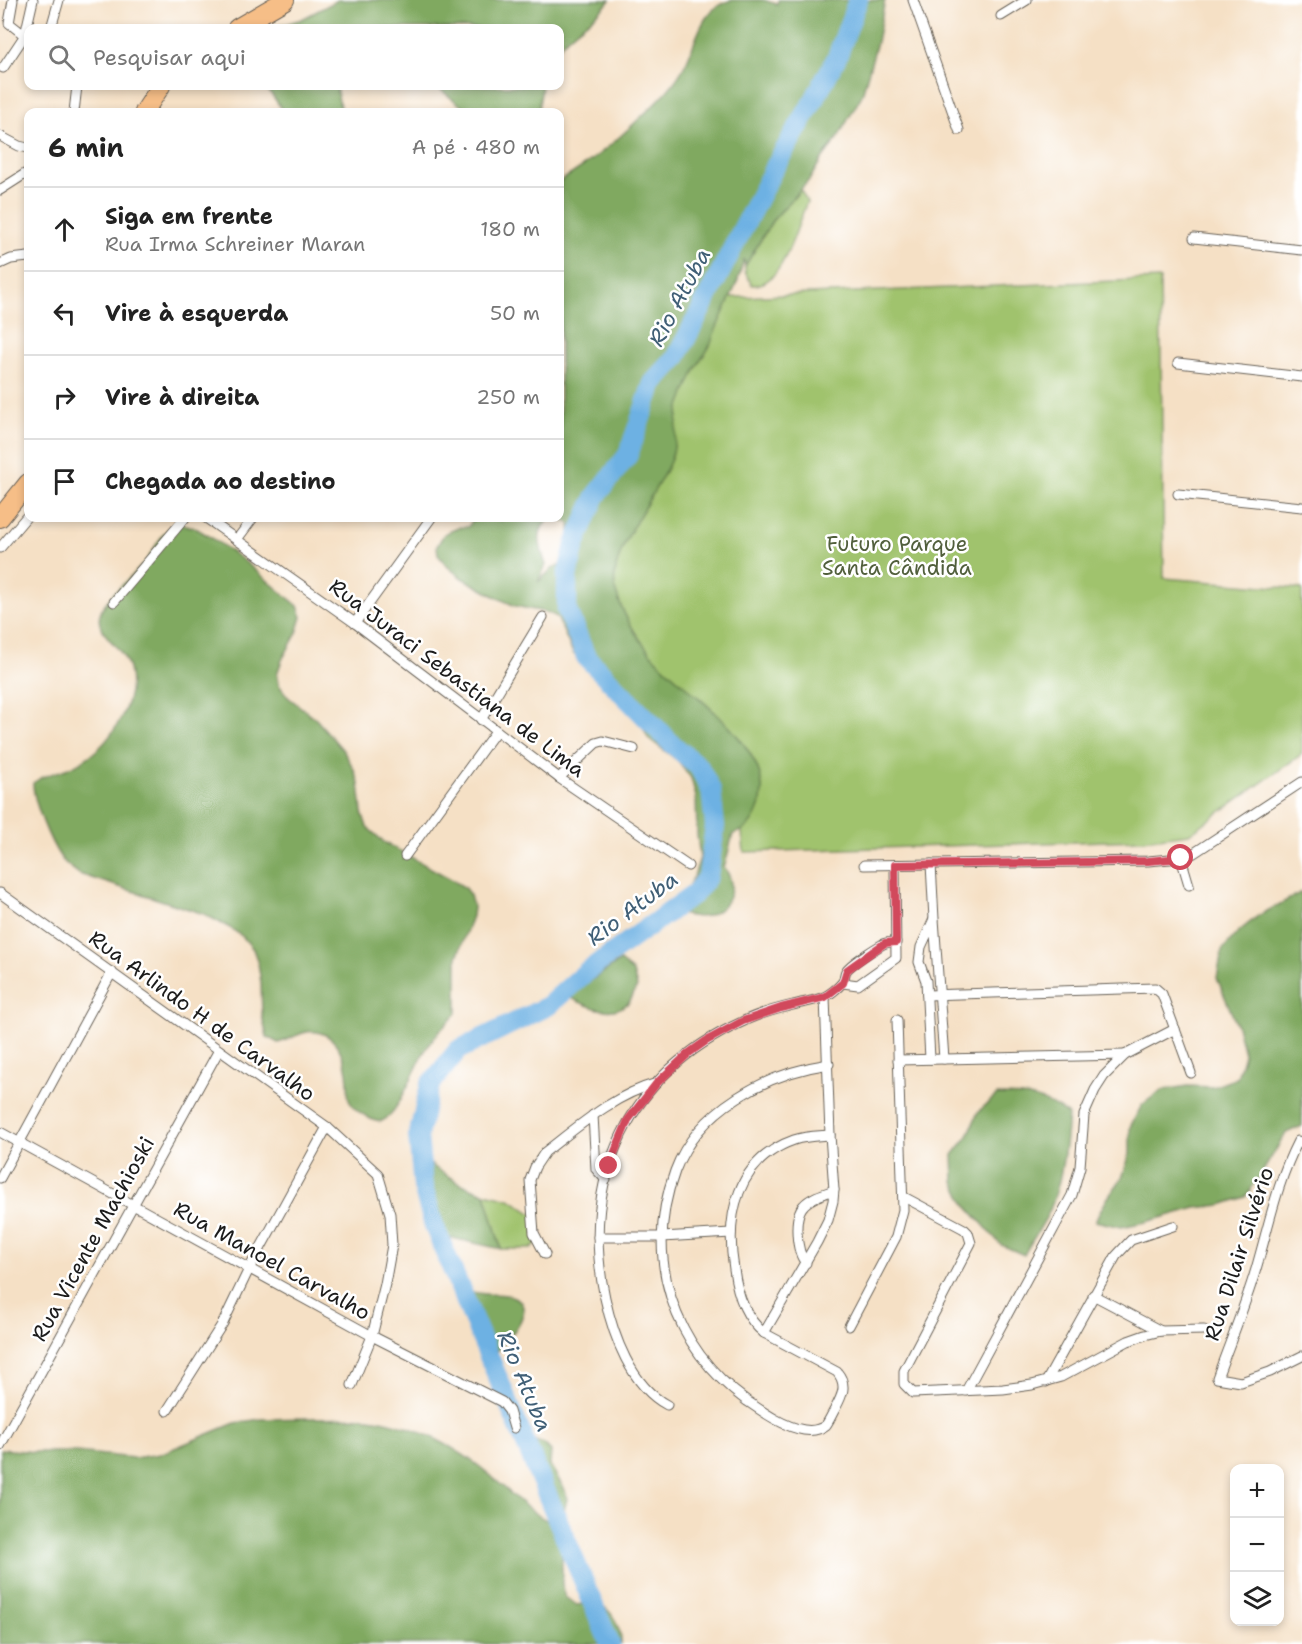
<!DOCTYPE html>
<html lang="pt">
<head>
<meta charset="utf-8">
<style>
	body { margin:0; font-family:"Shantell Sans",sans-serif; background:#f2f2f2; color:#222 }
	.controls { position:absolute; right:18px; bottom:18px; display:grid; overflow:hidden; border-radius:12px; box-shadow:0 3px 9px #0003 }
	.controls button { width:54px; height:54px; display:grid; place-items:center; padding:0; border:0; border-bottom:2px solid #e0e0e0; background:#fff; color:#222; font:30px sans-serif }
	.stop { position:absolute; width:18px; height:18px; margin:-14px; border:4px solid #d1495b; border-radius:50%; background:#fff }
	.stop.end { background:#d1495b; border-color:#fff; box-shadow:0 2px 6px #0008 }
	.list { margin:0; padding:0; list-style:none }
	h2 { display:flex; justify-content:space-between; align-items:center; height:78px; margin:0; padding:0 24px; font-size:26px }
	h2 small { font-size:20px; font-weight:400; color:#767676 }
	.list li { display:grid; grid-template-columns:39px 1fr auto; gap:18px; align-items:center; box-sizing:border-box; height:84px; padding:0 24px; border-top:2px solid #e0e0e0 }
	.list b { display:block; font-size:22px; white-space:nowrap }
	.list p { margin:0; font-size:20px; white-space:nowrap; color:#767676 }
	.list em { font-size:20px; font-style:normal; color:#767676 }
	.icon { flex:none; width:33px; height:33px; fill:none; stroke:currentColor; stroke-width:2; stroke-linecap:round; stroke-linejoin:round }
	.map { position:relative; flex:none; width:1302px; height:1644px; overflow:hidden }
	.search { position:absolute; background:#fff; box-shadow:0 3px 9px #0003; left:24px; top:24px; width:540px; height:66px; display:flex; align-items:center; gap:15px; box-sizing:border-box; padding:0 21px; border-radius:12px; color:#767676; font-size:22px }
	.panel { position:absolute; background:#fff; box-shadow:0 3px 9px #0003; left:24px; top:108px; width:540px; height:414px; border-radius:12px }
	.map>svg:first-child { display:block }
</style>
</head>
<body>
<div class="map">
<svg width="1302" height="1644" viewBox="0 0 1302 1644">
	<rect width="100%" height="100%" fill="#fff"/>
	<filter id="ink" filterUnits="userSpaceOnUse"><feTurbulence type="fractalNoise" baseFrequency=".0167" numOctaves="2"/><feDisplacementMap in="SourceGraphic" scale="12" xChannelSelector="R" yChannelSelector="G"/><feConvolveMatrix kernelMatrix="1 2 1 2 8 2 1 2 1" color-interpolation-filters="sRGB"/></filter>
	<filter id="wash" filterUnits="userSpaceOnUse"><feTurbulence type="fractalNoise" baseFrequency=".008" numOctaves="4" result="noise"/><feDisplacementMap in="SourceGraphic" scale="24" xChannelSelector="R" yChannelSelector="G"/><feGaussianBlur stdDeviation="1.35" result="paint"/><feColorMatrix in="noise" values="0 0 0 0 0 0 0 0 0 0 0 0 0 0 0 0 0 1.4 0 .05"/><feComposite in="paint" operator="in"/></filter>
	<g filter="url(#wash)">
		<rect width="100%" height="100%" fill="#f5e0c5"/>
		<!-- green -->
		<g fill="#a0c36d" stroke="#5e7044" stroke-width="1.5">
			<path d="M801,190L807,202C797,224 783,288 752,285L745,272V266L772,221Z"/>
			<polygon points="1160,279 1164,578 1302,589 1302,754 1189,834 1143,840 744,852 735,768 584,565 718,298"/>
			<polygon points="485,1193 510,1199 534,1215 541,1238 531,1249 501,1249"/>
		</g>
		<!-- forest -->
		<g fill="#80a960" stroke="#4e623e" stroke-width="1.5">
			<path d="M338,0H610C597,19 574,28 560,46V28H273L302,19Z"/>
			<path d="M732,0H763L777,4L778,0H885L877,42L862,95L837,139L821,160L810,179L772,221L745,266L744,259L737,283L713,336C712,347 704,354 699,363C692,375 687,388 682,401C674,419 678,441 671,459C658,494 605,554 616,592C623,615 636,636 652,655C684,691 781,750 759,807C754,821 747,831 733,834L725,865L723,866C739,885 730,908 707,916C698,919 683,914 673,913L694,876L700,858L697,835L696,797L691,778L678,761L648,738L638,716L615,696L573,653L557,617L549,613L515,606L498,598L462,578L448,567L438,555L437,546L444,534L460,527H468L474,518H497L501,521L504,518H552C533,528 540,548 546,565L538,582L553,568L561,564L570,535V523L557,518H560V181C591,163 616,141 642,116C659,100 676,84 686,63C698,38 701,7 732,0Z"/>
			<polygon points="263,86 336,86 341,112 284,112 272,95"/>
			<polygon points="436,86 542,86 538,112 469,112"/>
			<path d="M179,523L194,527L209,536L243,560L298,606L302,617L297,633L282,660L277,674L279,685L288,697L316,719L342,749L353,767L359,783L362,812L367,827L385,843L449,878L464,887L470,895L473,907L472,916L457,957V1013C448,1023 437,1033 429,1044C417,1061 400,1114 382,1121C377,1123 373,1120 369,1118C362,1114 353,1109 349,1100C347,1095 349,1088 348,1082C347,1063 339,1036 317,1032C304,1029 290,1040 278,1043L267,1037L262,1016L261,983L258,963L253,949L243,937L230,928L204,914L79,874C73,869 66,865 61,858C50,842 33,802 33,783C45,774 53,774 66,769C91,759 109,742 121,718C131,698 135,676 124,657C114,640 90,629 103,607C113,590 132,578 144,563C156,549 160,530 179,523Z"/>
			<polygon points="1302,892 1302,1126 1286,1133 1260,1176 1245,1197 1221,1205 1196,1208 1146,1222 1121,1227 1095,1221 1107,1199 1122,1178 1130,1154 1130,1127 1142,1105 1162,1090 1188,1086 1213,1087 1237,1078 1244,1054 1237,1026 1217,978 1222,950 1238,932 1258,916"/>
			<path d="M620,961L633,972L637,987C634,992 632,1000 627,1004C610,1019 583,1004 567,996Z"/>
			<path d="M997,1095C1030,1095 1040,1097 1068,1114C1066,1145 1062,1181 1050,1210C1043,1225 1032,1240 1024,1255L1001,1245L966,1205L954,1182L953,1155L968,1136L978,1112Z"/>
			<path d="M422,1158C442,1173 461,1186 485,1193L501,1249L452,1238L440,1249L427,1211Z"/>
			<path d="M458,1290C467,1291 477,1293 486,1294C495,1295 505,1293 514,1297C542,1310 499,1348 489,1360Z"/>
			<path d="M361,1417C405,1421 443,1439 479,1466C496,1479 511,1495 528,1508C536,1515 546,1520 556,1525L563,1521L561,1513L525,1437L544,1444L551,1451L550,1465L565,1490L567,1499L564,1511L562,1536V1584L565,1597L577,1605C583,1604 591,1602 597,1604C612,1607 622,1630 621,1644H0V1449L36,1452H76L134,1458L160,1454L235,1423L261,1419Z"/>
		</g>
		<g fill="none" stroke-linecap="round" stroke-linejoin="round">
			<!-- river -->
			<polyline stroke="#6db1e3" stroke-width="20" points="610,1644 434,1226 423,1187 418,1136 430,1085 458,1050 548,1006 587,971 694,894 708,876 715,826 711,790 699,767 672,744 586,657 567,610 567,576 575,544 596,496 628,455 653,383 676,358 773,170 814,100 837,57 858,0"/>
		</g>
	</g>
	<g filter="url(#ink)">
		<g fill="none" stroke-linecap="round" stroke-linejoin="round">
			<!-- street casing -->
			<g stroke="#686157" stroke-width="11">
				<g id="street">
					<polyline points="13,0 9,23 28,38"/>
					<polyline points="913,0 959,130"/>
					<polyline points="1001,16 1027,0"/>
					<polyline points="51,28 59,0"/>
					<polyline points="3,68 25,35 33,0"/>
					<polyline points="74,112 77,86"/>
					<polyline points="0,136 19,146 28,148"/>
					<polyline points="0,190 28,172"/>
					<polyline points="1194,238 1302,250"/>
					<polyline points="0,264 11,259 28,257"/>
					<polyline points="1178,363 1302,377"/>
					<polyline points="1178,494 1302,507"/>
					<polyline points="206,518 355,623 559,778 688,866"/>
					<polyline points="238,538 253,518"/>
					<polyline points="0,548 28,515"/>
					<polyline points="114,602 185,518"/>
					<polyline points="355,623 431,518"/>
					<polyline points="481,720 543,617"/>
					<polyline points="559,778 596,743 603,741 634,749"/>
					<polyline points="405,856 496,731"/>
					<polyline points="1181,858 1189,885"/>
					<polyline points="931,864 934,919"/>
					<polyline points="864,865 1148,861 1181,858 1194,853 1302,782"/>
					<polyline points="0,893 327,1127 378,1174 390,1214 392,1245 385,1284 372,1336 352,1385"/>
					<polyline points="843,983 858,985 896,958 895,865"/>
					<polyline points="927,995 1155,988 1162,994 1191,1073"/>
					<polyline points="930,1059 926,981 919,962 921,947 934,919 944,1059"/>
					<polyline points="898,1060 1125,1055"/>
					<path d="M829,1064C767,1073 698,1109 675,1171C643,1258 673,1347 747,1401C763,1412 784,1427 804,1430C811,1431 820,1430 826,1425C829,1421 832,1414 835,1409C842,1396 848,1385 837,1372L764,1333C744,1317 737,1293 734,1269C725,1216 737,1160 794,1140C805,1136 817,1136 830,1135"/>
					<polyline points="593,1115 596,1169 606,1180"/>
					<polyline points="0,1132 372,1336 502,1402 509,1411 514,1428"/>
					<path d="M1302,1143L1298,1141C1277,1182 1269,1225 1256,1269C1245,1306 1230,1342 1217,1378L1241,1382L1270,1372L1302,1356"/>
					<polyline points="0,1178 112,972"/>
					<polyline points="904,1197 964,1229 968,1233 971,1243 904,1371 904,1384 913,1393 1003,1389 1032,1385 1061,1377 1128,1341 1145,1335 1161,1331 1204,1330"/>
					<polyline points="598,1237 662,1237 731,1233"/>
					<path d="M545,1254L534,1233L530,1180L535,1167L545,1152C580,1125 614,1095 657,1083"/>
					<path d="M806,1263C796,1252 793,1216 804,1205C811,1197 824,1194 834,1190"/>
					<polyline points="1093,1295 1161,1331"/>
					<polyline points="849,1326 896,1237 903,1210 897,1020"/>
					<polyline points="764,1333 817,1242 828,1220 833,1201 834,1190 830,1135 825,997"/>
					<polyline points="1046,1382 1116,1256 1131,1240 1173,1226"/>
					<polyline points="966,1391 1072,1195 1080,1167 1084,1115 1095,1090 1104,1076 1125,1055 1175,1029"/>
					<path d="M667,1405C631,1386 613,1335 605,1298C579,1178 630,1073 742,1022C758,1014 776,1009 793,1005C803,1002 815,1001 824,997C829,995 838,988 842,983C845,980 844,974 846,971C850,964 876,948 883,944C887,942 892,942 896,942"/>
					<polyline points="167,1411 223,1323 249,1269 327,1127"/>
					<polyline points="0,1446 219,1050"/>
				</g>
			</g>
			<!-- highway casing -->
			<g stroke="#686157" stroke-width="20">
				<g id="highway">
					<polyline points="237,28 285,0"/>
					<polyline points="144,112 161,86"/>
					<polyline points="0,518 28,483"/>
				</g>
			</g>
			<!-- street -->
			<use href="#street" stroke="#fff" stroke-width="9"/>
			<!-- highway -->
			<use href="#highway" stroke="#f6be87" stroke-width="18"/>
		</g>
	</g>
	<g fill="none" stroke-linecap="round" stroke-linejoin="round" filter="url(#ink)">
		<!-- route -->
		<polyline stroke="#d1495b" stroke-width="8" points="609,1166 628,1120 657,1083 689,1053 706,1041 743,1021 781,1008 825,997 843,983 847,970 885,943 896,942 895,865 1148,861 1181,858"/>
	</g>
	<g text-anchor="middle" stroke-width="5" stroke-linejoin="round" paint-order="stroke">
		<!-- park labels -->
		<g font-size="21" fill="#515f3c" stroke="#fff">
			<text x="897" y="551">Futuro Parque<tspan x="897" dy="24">Santa Cândida</tspan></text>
		</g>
		<!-- street labels -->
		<g font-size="21" fill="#1c1c1c" stroke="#fff">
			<text transform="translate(457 678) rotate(37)" y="7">Rua Juraci Sebastiana de Lima</text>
			<text transform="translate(202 1016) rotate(36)" y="7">Rua Arlindo H de Carvalho</text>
			<text transform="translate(93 1239) rotate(-61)" y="7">Rua Vicente Machioski</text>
			<text transform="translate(1239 1254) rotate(-72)" y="7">Rua Dilair Silvério</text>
			<text transform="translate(272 1261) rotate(29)" y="7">Rua Manoel Carvalho</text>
		</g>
		<!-- water labels -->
		<g font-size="22" font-style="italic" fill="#405f76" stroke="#fff">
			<text transform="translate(679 297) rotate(-62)" y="8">Rio Atuba</text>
			<text transform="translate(632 908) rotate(-37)" y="8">Rio Atuba</text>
			<text transform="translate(525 1381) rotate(67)" y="8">Rio Atuba</text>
		</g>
	</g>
</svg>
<div class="controls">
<button>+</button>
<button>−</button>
<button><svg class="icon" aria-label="layers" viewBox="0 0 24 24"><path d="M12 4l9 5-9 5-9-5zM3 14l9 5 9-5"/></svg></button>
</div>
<div class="stop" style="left:1181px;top:858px"></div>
<div class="stop end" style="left:609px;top:1166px"></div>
<div class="search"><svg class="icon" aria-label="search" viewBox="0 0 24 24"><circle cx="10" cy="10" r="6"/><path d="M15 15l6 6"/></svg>Pesquisar aqui</div>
<section class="panel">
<h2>6 min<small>A pé · 480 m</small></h2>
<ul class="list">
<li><svg class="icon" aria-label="ahead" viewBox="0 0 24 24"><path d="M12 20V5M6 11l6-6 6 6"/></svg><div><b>Siga em frente</b><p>Rua Irma Schreiner Maran</p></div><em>180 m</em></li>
<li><svg class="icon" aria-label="left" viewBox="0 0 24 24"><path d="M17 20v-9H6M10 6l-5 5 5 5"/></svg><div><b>Vire à esquerda</b></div><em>50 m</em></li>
<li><svg class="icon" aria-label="right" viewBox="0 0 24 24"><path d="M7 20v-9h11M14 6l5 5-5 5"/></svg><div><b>Vire à direita</b></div><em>250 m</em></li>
<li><svg class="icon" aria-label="arrive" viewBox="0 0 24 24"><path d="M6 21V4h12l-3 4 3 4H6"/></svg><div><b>Chegada ao destino</b></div></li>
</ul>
</section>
</div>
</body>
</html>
